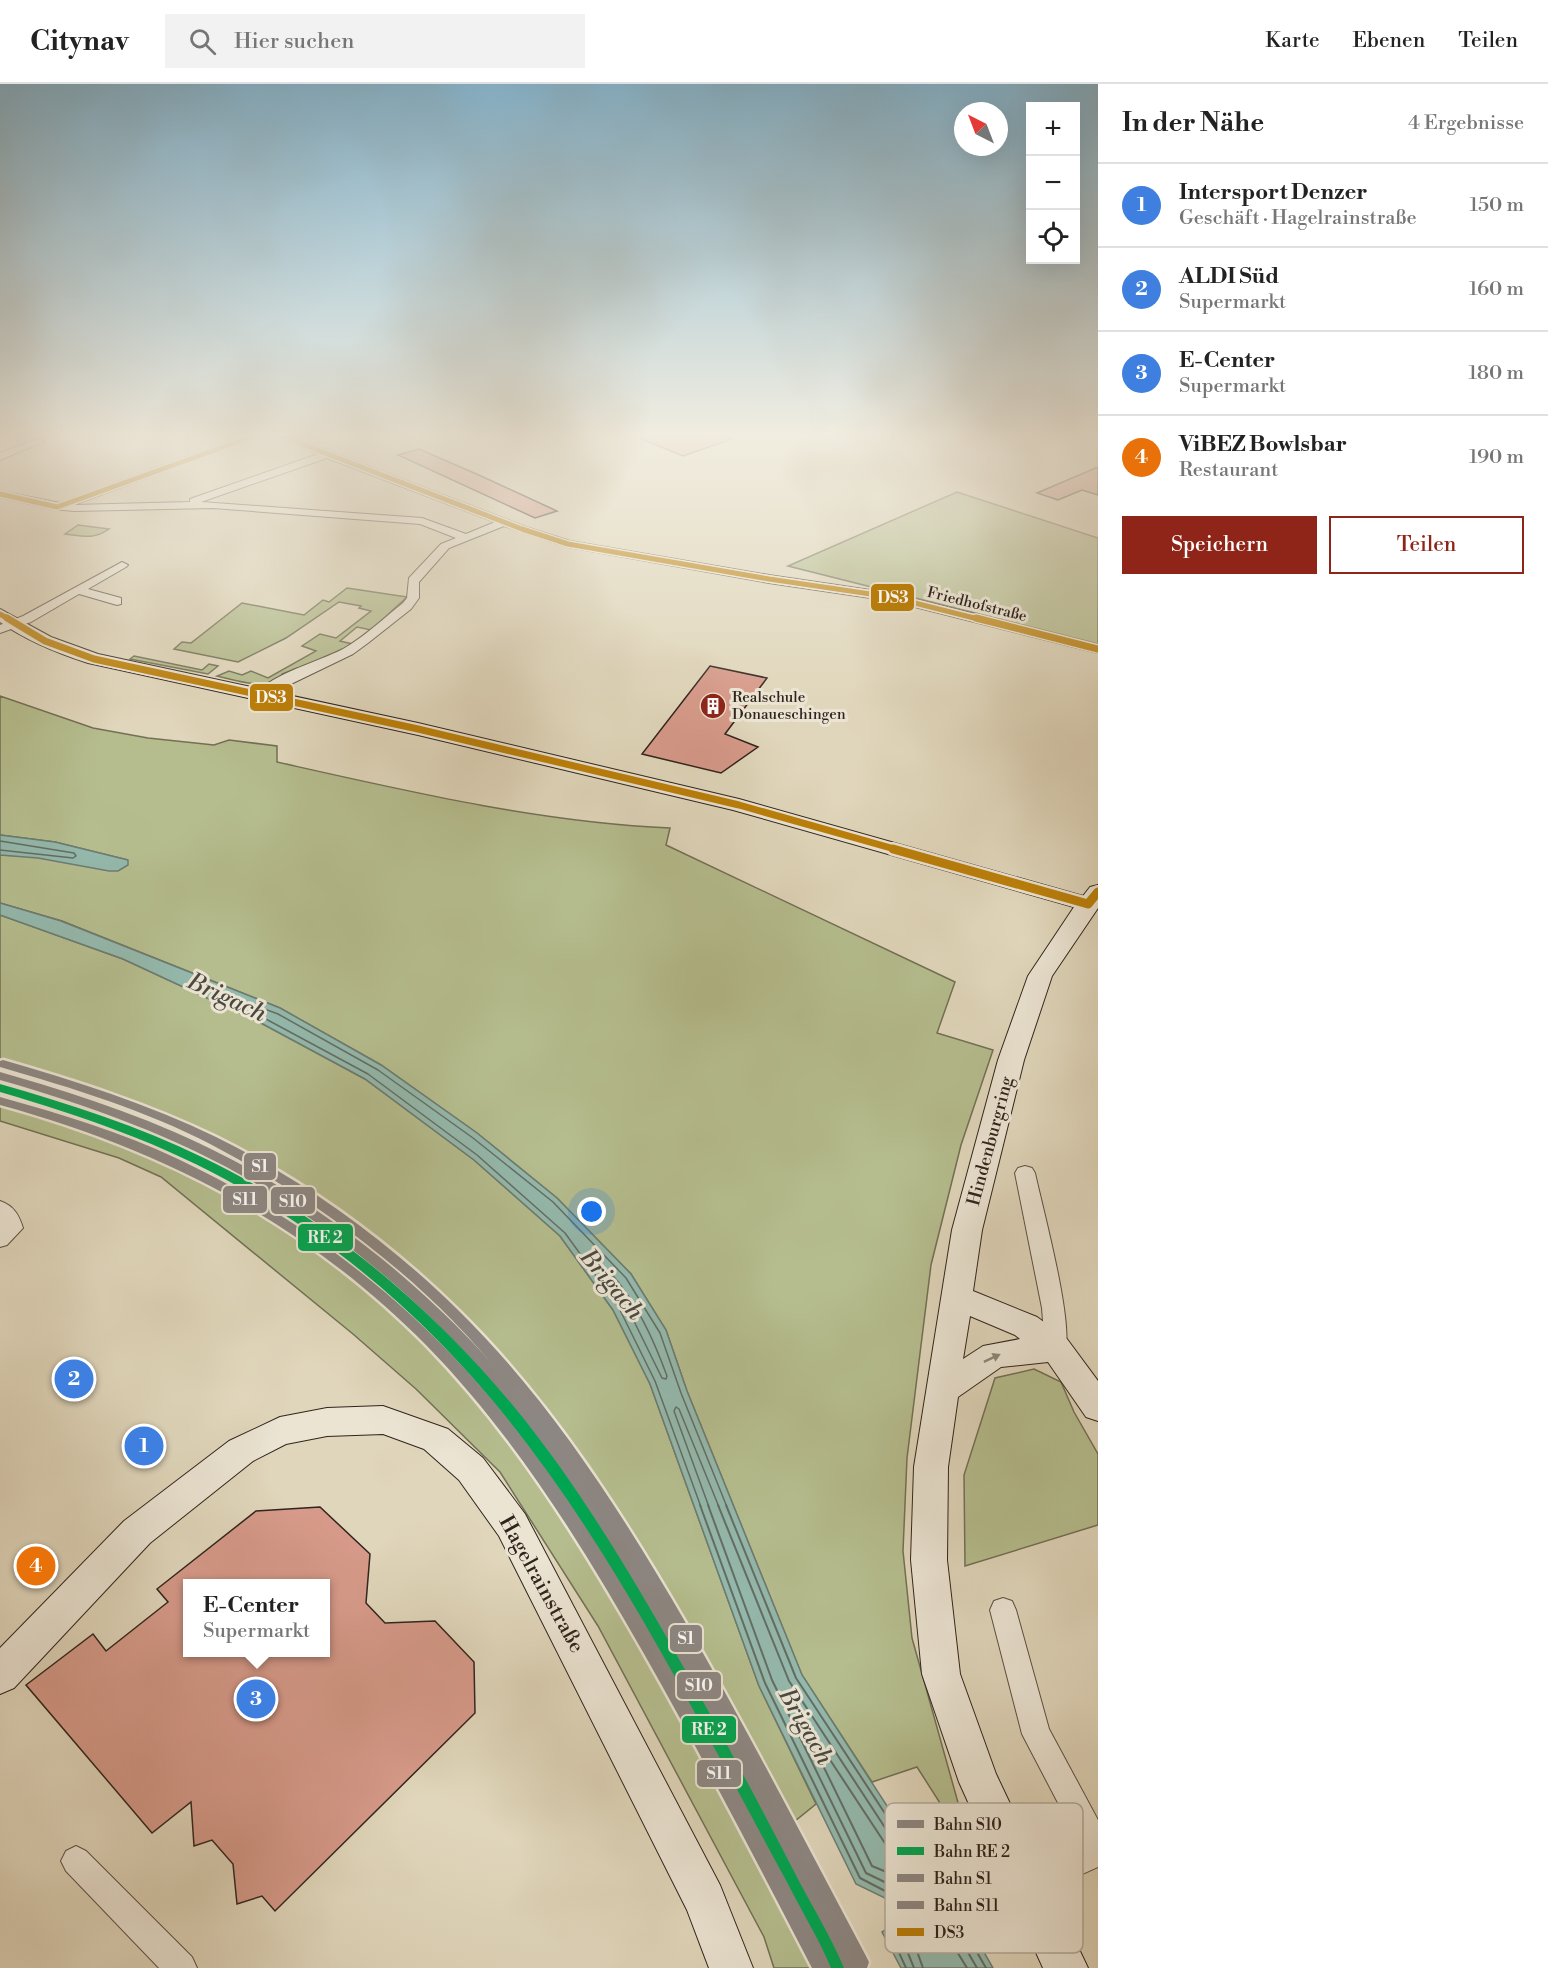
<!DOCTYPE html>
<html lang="de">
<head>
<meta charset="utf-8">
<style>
	body { margin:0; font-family:"Libre Bodoni",serif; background:#f2f2f2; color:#222 }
	.controls { position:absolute; right:18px; top:18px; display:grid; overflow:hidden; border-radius:0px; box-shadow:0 6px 24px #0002 }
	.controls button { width:54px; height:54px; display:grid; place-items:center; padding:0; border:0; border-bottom:2px solid #e0e0e0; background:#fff; color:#222; font:30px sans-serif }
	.compass { position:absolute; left:954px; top:18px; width:54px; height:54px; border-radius:50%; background:#fff; box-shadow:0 6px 24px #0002; rotate:318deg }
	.you { position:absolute; left:592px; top:1128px; width:21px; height:21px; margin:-15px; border:4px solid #fff; border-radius:50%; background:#1a73e8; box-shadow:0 0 0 9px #1a73e833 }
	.badge { display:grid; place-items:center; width:39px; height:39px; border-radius:50%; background:#8f2418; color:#fff; font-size:20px; font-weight:700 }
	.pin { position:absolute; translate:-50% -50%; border:3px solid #fff; box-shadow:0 2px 6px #0006 }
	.popup { position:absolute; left:183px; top:1495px; width:147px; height:78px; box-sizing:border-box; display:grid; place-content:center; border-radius:0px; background:#fff; filter:drop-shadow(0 2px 4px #0005); font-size:20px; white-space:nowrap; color:#767676 }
	.popup b { font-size:22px; color:#222 }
	.popup::after { content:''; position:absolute; left:50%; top:100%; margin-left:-12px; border:12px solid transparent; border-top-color:#fff }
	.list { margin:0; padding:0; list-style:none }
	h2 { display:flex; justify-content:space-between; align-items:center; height:78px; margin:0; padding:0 24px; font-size:26px }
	h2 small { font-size:20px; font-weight:400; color:#767676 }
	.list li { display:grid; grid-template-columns:39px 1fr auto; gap:18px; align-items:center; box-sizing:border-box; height:84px; padding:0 24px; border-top:2px solid #e0e0e0 }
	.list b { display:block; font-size:22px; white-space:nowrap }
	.list p { margin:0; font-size:20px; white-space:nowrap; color:#767676 }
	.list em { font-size:20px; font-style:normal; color:#767676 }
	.actions { display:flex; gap:12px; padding:18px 24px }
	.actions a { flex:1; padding:14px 0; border:2px solid #8f2418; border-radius:0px; text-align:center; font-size:21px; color:#8f2418 }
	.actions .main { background:#8f2418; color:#fff }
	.icon { flex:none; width:33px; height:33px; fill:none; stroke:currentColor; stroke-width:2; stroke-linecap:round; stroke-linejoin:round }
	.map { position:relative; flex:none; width:1098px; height:1884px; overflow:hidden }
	header { display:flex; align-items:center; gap:36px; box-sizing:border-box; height:84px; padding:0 30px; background:#fff; border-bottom:2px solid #e0e0e0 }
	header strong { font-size:28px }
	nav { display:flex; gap:33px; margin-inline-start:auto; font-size:21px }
	.search { width:420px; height:54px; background:#f2f2f2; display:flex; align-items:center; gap:15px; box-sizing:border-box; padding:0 21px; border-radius:0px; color:#767676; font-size:22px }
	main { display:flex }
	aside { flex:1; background:#fff }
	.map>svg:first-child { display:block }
</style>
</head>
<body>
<header>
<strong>Citynav</strong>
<div class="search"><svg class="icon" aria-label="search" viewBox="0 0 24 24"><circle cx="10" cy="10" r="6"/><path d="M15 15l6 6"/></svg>Hier suchen</div>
<nav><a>Karte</a><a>Ebenen</a><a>Teilen</a></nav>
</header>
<main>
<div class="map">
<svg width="1098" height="1884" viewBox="0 0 1098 1884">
	<rect width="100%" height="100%" fill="#e0d6bb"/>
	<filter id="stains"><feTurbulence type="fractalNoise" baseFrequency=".00333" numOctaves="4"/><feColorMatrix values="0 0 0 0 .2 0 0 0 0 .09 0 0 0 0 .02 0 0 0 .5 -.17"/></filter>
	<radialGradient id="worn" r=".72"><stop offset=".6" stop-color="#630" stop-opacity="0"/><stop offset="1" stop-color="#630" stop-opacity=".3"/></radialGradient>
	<!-- green -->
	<g fill="#b5bd8e" stroke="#727056" stroke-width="1.5">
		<polygon points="957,408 1098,454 1098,560 788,482"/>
		<path d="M78,441L109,445C94,456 82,452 65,450Z"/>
		<path d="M347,504L407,513L371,546L357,543L340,557L353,560L305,585L297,584L282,590L281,595C257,604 242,598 217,592L229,587L242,591L251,587L268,594L316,567L302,562L320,550L336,554L371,527L359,524L361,522L339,518L286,554L238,578L174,565L182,558L191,559L242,519L304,531L323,516L329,518Z"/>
		<polygon points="134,572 202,586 209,580 218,582 208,590 130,575"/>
		<path d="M0,612L93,644L148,654L214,661L229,656L277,662V678C406,707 538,738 670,744L666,761L955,898L937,949L993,966L961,1061L931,1181L907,1374L903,1467L912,1554L964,1740L983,1866L921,1759L947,1730L917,1683L872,1698L802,1591L687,1307L666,1246L631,1190L557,1114L477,1049L381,981L280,924L62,837L0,819V771L128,776L55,758L0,751Z"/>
		<polygon points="0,831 123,875 261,939 365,995 474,1076 560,1152 613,1226 650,1300 759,1602 816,1720 790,1741 631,1446 531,1311 427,1198 334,1124 227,1058 124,1016 22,985 0,981"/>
		<polygon points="0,1011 138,1056 237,1105 302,1151 392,1223 498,1339 588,1467 748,1759 811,1884 774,1884 764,1853 598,1542 500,1388 416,1305 353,1250 161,1093 119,1074 0,1037"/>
		<polygon points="1034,1285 1061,1298 1074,1328 1098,1370 1098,1441 965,1482 964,1391 995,1294"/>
	</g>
	<!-- water -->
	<g fill="#94b9ad" stroke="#6c7d73" stroke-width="1.5">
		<polygon points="0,751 55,758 128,776 128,781 118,787 109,787 38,774 0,771"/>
		<polygon points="0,819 61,837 280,924 381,981 477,1049 557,1114 631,1190 666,1246 687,1307 802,1591 915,1765 912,1797 926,1819 948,1805 993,1884 901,1884 882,1848 900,1836 885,1814 856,1800 759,1602 650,1300 613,1226 560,1152 474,1076 365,995 261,939 123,875 0,831"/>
	</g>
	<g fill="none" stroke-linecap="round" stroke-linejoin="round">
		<!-- shore-far1 -->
		<g stroke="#626e65" stroke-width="1.5">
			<polyline points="0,757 74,769 76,772 73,774 0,766"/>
			<path d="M606,1188H610C637,1219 653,1254 667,1292L666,1295L662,1294L625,1219L605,1192Z"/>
			<polyline points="701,1423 655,1297 618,1222 565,1149 477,1071 368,990 264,934 214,911 214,906 278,930 378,986 473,1054 553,1118 626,1194 660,1249 681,1309 727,1423"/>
			<polyline points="709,1423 674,1327 676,1323 679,1325 719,1423"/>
		</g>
		<!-- shore -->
		<g stroke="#626e65" stroke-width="2">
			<polyline points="700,1421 765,1599 860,1794 889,1809 905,1833 904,1841 891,1851 906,1884"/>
			<polyline points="708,1421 772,1596 866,1789 897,1804 901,1768 789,1597 718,1421"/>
			<path d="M726,1421L796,1594L909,1766C907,1788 903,1814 928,1825L944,1815L947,1816L986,1884"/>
			<polygon points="813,1655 817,1656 892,1770 889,1789 872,1782 812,1659"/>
			<polyline points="914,1884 901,1852 911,1843 914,1829 928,1832 943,1825 977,1884"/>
			<polyline points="923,1884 913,1856 922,1842 939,1838 967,1884"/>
		</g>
	</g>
	<!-- building -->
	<g fill="#d79a8a" stroke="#30241d" stroke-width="1.5" fill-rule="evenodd">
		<polygon points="732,352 732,355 683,372 637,353"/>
		<polygon points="419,365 481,392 557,427 535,434 398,371"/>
		<polygon points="1098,383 1098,411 1082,406 1058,416 1037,409"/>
		<polygon points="710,582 767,594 725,650 758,663 721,689 642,670"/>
		<path d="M320,1423L370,1470L366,1519L385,1539L435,1537L474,1578L475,1629L275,1827L262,1812L237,1820L233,1780L212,1756L194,1762L191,1718L152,1749L26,1601L93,1550L106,1567L168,1518L157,1505L256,1427ZM187,1500H325V1569H187Z"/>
	</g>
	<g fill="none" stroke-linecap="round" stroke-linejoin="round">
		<!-- street casing -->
		<g stroke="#5c5044" stroke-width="2">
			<g id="street">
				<path d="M245,352H260L73,421L190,418V415L318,370L275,352H290L526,443L570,457L769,491L891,509L1098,561V569L891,517L769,499L568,463L504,442L449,464L419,498V514L411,525L368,559L353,570L262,614L255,610C274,589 318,578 343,565C364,553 383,535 403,519L407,514L409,494L441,460L456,454L420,440L213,424L74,427L52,425L0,413V407L60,419ZM327,374L495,438L466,450L422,434L201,418Z"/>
				<polygon points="37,355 45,357 0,376 0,369"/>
				<polygon points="122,478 128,481 126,483 88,505 121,514 121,520 117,521 79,510 31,538 0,549 0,541 23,532"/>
				<path d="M1025,1082L1032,1084L1035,1089C1042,1122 1076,1246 1064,1271L1056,1273L1048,1271L1045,1264L1042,1224L1015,1089L1018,1084Z"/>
				<path d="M0,1117C14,1122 19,1131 23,1144L7,1161L0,1163Z"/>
				<polygon points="1003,1514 1012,1517 1016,1526 1049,1645 1098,1736 1098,1783 1025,1816 1014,1812 1010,1801 1014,1790 1080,1761 1022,1650 990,1526 994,1517"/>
				<polygon points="76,1762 86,1767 192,1873 197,1884 159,1884 66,1787 61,1777 66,1767"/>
			</g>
		</g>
		<!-- secondary casing -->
		<g stroke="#30241d" stroke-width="2">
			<g id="secondary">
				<path d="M0,525L51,553L98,570L418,639L739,715L1083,812L1090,803L1098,801V824L1052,892L1024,976L982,1146L973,1207L1037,1233L1067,1255L1098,1297V1337L1086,1333L1048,1278L1001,1283L958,1313L948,1383L947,1476L960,1590L996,1690L1088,1884H1043L959,1698L922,1590L911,1476L914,1383L952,1146L998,976L1028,892L1074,823L733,726L418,651L88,579C57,569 27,557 0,538ZM970,1232L1015,1251L1020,1255L983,1262L963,1275Z"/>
				<polygon points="383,1322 448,1345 483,1374 525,1430 720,1801 753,1884 709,1884 687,1826 499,1452 459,1396 424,1365 383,1350 327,1352 286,1360 253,1377 150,1459 14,1604 0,1610 0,1564 124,1437 229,1357 280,1333 327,1324"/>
			</g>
		</g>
		<!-- street -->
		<use href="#street" fill="#ebe4d3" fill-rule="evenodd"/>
		<!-- secondary -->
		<use href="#secondary" fill="#ebe4d3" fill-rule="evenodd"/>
		<!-- bus-1-far2 casing -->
		<g stroke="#ebe4d3" stroke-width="8">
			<g id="bus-1-far2">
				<polyline points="281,352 522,445 568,460 769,495 891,513 982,536"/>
				<polyline points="0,410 57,423 254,352"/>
				<polyline points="0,530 10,536"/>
			</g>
		</g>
		<!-- bus-1-far1 casing -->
		<g stroke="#ebe4d3" stroke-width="10">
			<g id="bus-1-far1">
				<polyline points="7,534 45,557 94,575 418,645 739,721 898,766"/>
				<polyline points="976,534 1098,565"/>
			</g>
		</g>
		<!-- bus-1 casing -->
		<g stroke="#ebe4d3" stroke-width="14">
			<polyline id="bus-1" points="893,765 1088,820 1098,808"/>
		</g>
		<!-- bus-1-far2 -->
		<use href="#bus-1-far2" stroke="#bb7f09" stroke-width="5"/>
		<!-- bus-1-far1 -->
		<use href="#bus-1-far1" stroke="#bb7f09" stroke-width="7"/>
		<!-- bus-1 -->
		<use href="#bus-1" stroke="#bb7f09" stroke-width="9"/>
		<!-- rail-1 casing -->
		<g stroke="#ebe4d3" stroke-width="5">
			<path id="rail-1" d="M0,988C73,1009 145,1032 213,1066C344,1131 459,1229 547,1346C615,1435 671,1534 725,1632C755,1687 784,1742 813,1798C828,1826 846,1854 858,1884H839C783,1776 728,1668 669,1563C628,1491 586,1419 536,1353C463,1256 373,1172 270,1108C186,1056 94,1023 0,996Z"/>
		</g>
		<!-- rail-2 casing -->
		<g stroke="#ebe4d3" stroke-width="5">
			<path id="rail-2" d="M0,1000C69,1020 139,1042 204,1074C324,1132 430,1221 515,1324C591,1417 651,1525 710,1630C741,1686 771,1742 800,1799C815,1827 832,1855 844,1884H825C771,1778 716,1672 657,1568C611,1488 565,1408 508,1336C434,1242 342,1162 239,1103C164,1060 82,1032 0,1008Z"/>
		</g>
		<!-- rail-3 casing -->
		<g stroke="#ebe4d3" stroke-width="5">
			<path id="rail-3" d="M3,976C76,997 148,1020 216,1053C305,1097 388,1157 458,1226C551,1317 622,1429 687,1541C749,1649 807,1761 866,1872L869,1878L867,1884H853C803,1788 754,1692 702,1598C631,1469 555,1342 452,1236C383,1166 300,1107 212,1061C145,1026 72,1004 0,983V977Z"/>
		</g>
		<!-- rail-4 casing -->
		<g stroke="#ebe4d3" stroke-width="5">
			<path id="rail-4" d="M0,1013C61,1030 121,1048 178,1075C286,1126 384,1197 465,1285C561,1390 633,1516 701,1640C731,1693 759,1747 788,1800C802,1828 819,1855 831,1884H812C757,1778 702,1672 643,1568C581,1459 514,1351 426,1261C305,1139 164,1066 0,1021Z"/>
		</g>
		<!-- rail-1 -->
		<use href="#rail-1" fill="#8d8783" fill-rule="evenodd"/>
		<!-- rail-2 -->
		<use href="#rail-2" fill="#00a651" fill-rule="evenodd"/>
		<!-- rail-3 -->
		<use href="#rail-3" fill="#8d8783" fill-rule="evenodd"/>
		<!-- rail-4 -->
		<use href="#rail-4" fill="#8d8783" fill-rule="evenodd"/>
	</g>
	<!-- one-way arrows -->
	<defs><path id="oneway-solid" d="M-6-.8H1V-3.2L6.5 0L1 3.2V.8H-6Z" transform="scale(1.5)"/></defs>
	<use fill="#8e8478" href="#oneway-solid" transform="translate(992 1274) rotate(-25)"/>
	<!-- sky -->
	<linearGradient id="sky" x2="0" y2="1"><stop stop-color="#86b6d0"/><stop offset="0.57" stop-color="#f1ede0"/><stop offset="1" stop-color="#f1ede0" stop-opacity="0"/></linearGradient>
	<rect width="1098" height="616" fill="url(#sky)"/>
	<!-- icons -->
	<defs>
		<g id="building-disc" transform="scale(1.35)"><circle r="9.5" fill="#8f2418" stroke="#ebe4d3"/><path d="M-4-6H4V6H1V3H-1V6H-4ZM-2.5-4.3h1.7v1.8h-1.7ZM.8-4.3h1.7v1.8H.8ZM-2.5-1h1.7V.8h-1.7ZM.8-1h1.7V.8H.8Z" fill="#fff"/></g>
	</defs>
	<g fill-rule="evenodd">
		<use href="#building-disc" x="713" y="622"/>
	</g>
	<g text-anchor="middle" stroke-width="6" stroke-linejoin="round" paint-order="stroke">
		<!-- far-street labels -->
		<g font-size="15" fill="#30241d" stroke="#ebe4d3">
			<text transform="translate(977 520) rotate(14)" y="5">Friedhofstraße</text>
		</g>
		<!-- far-poi labels -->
		<g font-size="15" fill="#30241d" stroke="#ebe4d3" text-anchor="start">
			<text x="732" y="618">Realschule<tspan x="732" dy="17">Donaueschingen</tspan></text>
		</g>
		<!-- street labels -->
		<g font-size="18" fill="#30241d" stroke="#ebe4d3">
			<text transform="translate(990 1057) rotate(-75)" y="6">Hindenburgring</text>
		</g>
		<!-- near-street labels -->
		<g font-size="21" fill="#30241d" stroke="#ebe4d3">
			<text transform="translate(542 1500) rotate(61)" y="7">Hagelrainstraße</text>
		</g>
		<!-- near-water labels -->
		<g font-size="24" font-style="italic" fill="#494941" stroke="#ebe4d3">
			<text transform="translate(227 913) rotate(25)" y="8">Brigach</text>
			<text transform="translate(612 1200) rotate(50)" y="8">Brigach</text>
			<text transform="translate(806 1642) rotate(60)" y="8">Brigach</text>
		</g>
	</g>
	<!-- legend -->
	<rect x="885" y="1719" width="198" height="150" rx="9" fill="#ebe4d3" stroke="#b3aa9c" stroke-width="1.5"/>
	<rect x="897" y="1736" width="27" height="8" fill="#8d8783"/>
	<rect x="897" y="1763" width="27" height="8" fill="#00a651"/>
	<rect x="897" y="1790" width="27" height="8" fill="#8d8783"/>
	<rect x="897" y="1817" width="27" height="8" fill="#8d8783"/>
	<rect x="897" y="1844" width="27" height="8" fill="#bb7f09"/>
	<g font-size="16" fill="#30241d">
		<text x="934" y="1746">Bahn S10</text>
		<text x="934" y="1773">Bahn RE 2</text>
		<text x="934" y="1800">Bahn S1</text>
		<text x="934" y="1827">Bahn S11</text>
		<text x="934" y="1854">DS3</text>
	</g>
	<g stroke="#ebe4d3" stroke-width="2">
		<rect x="870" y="499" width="45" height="29" rx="6" fill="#bb7f09"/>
		<rect x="249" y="599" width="45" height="29" rx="6" fill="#bb7f09"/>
		<rect x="243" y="1068" width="34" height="29" rx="6" fill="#8d8783"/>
		<rect x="222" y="1101" width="46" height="29" rx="6" fill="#8d8783"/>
		<rect x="270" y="1102" width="46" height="29" rx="6" fill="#8d8783"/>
		<rect x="297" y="1139" width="57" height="29" rx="6" fill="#00a651"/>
		<rect x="669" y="1540" width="34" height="29" rx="6" fill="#8d8783"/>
		<rect x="676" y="1587" width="46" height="29" rx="6" fill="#8d8783"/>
		<rect x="681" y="1631" width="56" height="29" rx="6" fill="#00a651"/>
		<rect x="696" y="1675" width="46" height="29" rx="6" fill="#8d8783"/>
	</g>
	<g font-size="16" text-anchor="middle" font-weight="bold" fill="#fff">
		<text x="893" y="519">DS3</text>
		<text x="271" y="619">DS3</text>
		<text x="260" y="1088">S1</text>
		<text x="245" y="1121">S11</text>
		<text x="293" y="1123">S10</text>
		<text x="325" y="1159">RE 2</text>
		<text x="686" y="1560">S1</text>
		<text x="699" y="1607">S10</text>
		<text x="709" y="1651">RE 2</text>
		<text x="719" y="1695">S11</text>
	</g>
	<rect width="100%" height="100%" filter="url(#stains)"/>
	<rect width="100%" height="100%" fill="url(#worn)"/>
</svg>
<div class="controls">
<button>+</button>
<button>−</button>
<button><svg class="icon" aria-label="locate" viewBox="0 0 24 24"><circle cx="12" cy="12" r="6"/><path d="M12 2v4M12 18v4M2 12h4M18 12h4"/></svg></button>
</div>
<svg class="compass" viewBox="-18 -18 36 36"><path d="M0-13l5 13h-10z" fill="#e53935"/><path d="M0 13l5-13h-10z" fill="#767676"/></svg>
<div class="you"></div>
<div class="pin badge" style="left:144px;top:1362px;background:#3f7fe0">1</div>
<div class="pin badge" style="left:74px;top:1295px;background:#3f7fe0">2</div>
<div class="pin badge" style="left:256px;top:1615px;background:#3f7fe0">3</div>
<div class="popup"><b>E-Center</b>Supermarkt</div>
<div class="pin badge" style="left:36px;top:1482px;background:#e8710a">4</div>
</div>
<aside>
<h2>In der Nähe<small>4 Ergebnisse</small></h2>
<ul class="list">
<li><span class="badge" style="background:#3f7fe0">1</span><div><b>Intersport Denzer</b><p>Geschäft · Hagelrainstraße</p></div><em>150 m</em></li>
<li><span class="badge" style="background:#3f7fe0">2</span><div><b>ALDI Süd</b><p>Supermarkt</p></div><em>160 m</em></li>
<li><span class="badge" style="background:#3f7fe0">3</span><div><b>E-Center</b><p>Supermarkt</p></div><em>180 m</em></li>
<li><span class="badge" style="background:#e8710a">4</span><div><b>ViBEZ Bowlsbar</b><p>Restaurant</p></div><em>190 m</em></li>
</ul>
<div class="actions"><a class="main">Speichern</a><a>Teilen</a></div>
</aside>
</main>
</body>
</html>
